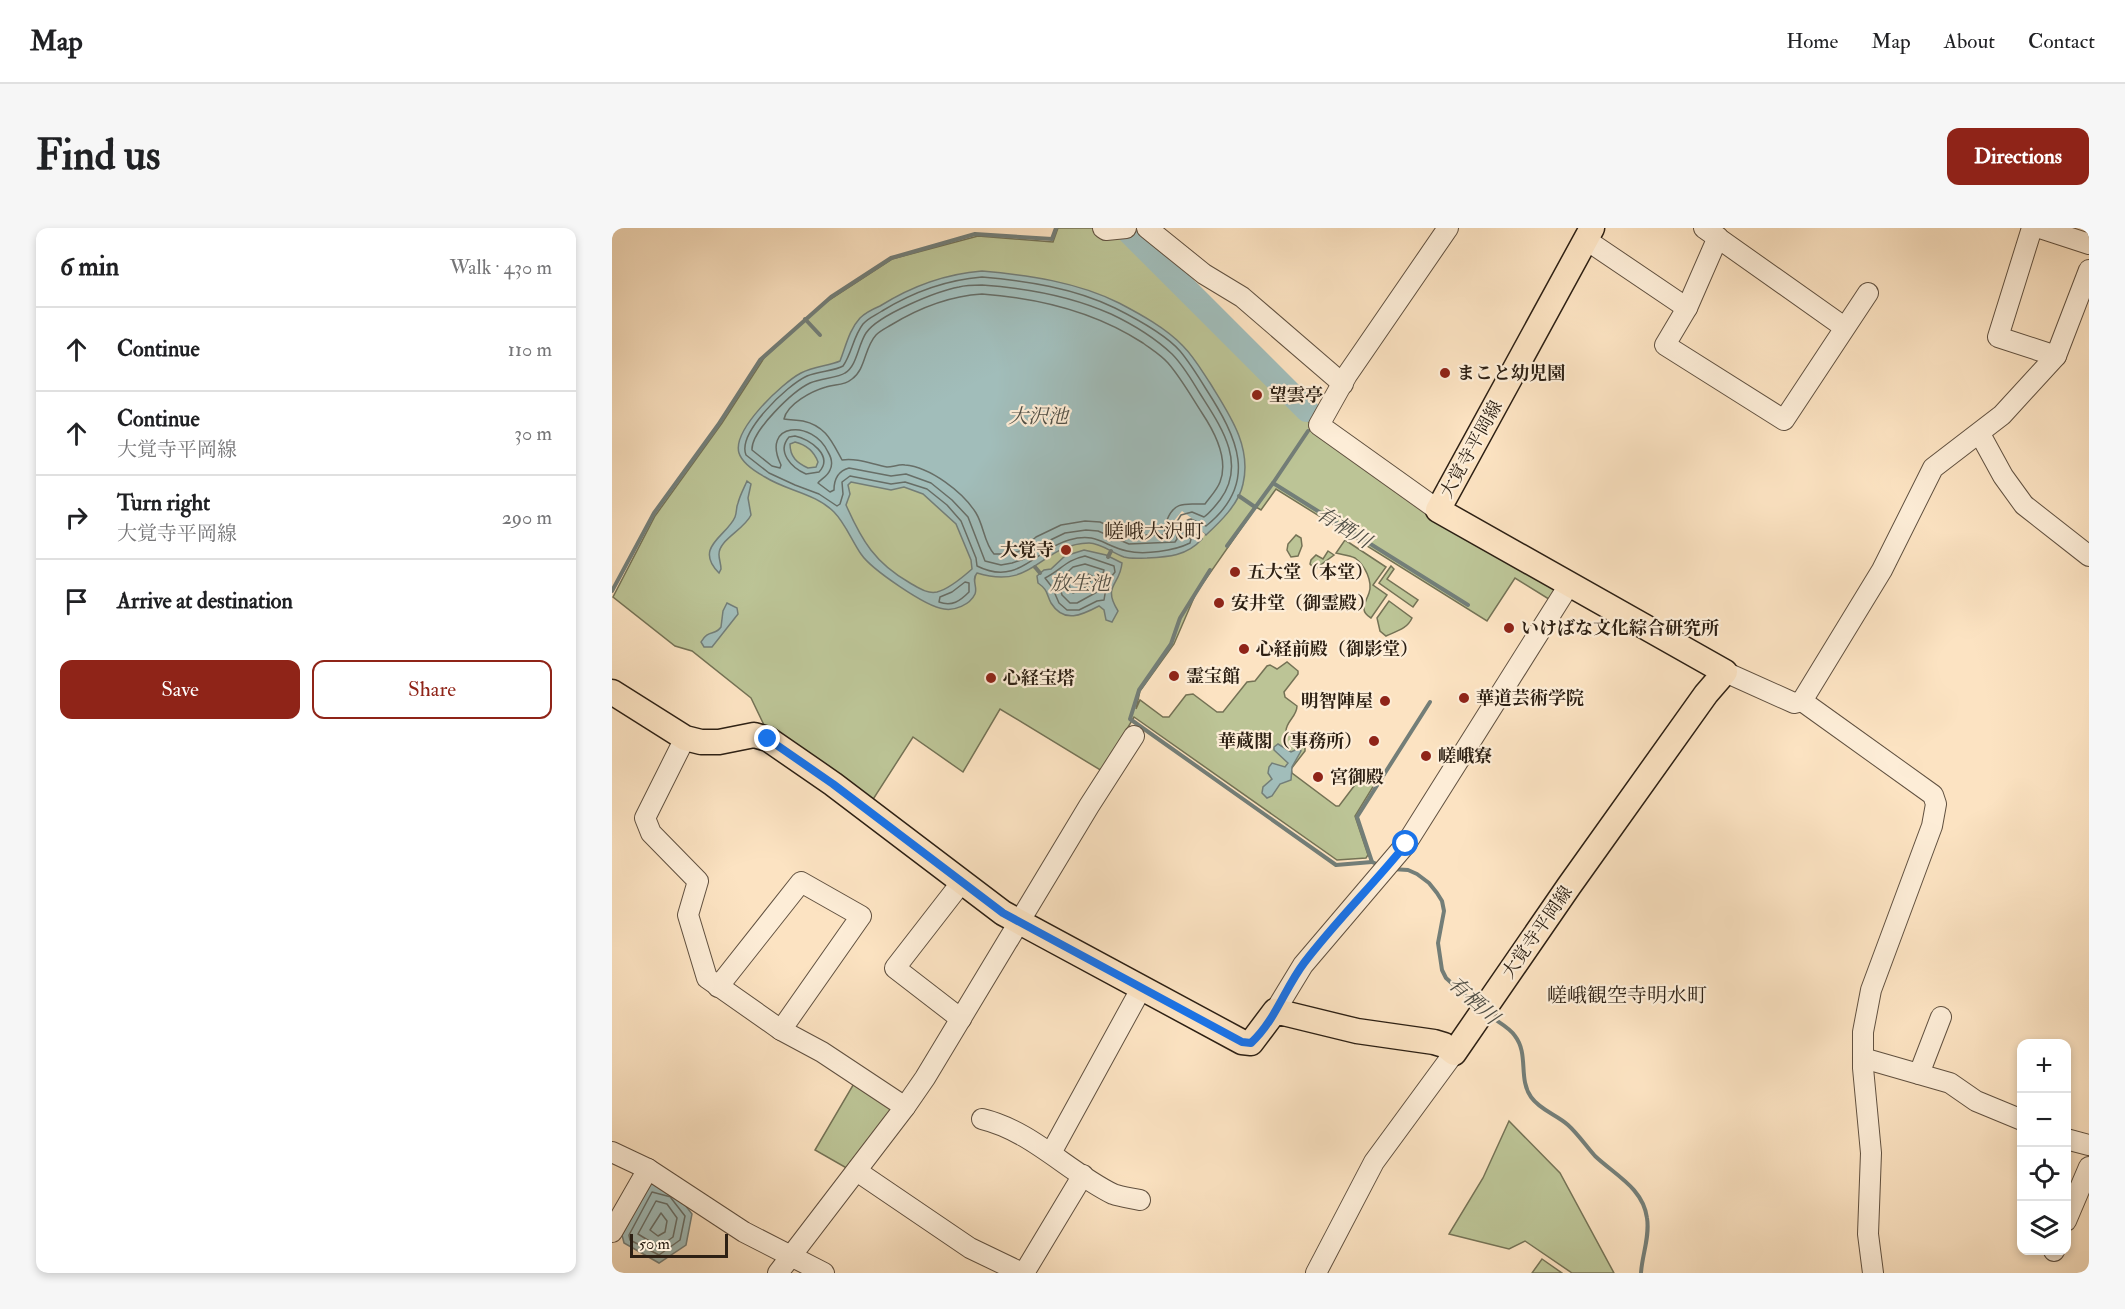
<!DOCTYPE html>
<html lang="en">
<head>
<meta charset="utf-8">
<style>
	body { margin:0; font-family:"IM FELL Double Pica","Noto Serif JP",serif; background:#f6f6f6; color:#202124 }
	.controls { position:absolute; right:18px; bottom:18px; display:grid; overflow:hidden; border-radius:12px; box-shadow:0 3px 9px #0003 }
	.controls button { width:54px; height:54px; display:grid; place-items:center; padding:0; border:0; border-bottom:2px solid #e0e0e0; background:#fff; color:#202124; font:30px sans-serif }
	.scale { position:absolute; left:18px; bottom:15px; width:98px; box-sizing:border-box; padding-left:6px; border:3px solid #2d2014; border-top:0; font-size:16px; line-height:21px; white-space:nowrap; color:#2d2014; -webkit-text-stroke:4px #fdedd7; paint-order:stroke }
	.stop { position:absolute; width:18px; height:18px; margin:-14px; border:4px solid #1a73e8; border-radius:50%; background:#fff }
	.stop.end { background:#1a73e8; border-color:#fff; box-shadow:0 2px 6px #0008 }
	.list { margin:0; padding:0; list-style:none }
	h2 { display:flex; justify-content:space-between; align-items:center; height:78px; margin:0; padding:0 24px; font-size:26px }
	h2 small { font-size:20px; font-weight:400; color:#757577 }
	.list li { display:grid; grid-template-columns:39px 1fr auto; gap:18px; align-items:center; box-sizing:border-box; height:84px; padding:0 24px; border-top:2px solid #e0e0e0 }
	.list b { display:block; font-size:22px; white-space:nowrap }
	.list p { margin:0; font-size:20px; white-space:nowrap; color:#757577 }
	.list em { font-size:20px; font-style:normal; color:#757577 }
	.actions { display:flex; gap:12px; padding:18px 24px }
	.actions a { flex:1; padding:14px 0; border:2px solid #8f2418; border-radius:12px; text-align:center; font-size:21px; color:#8f2418 }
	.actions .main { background:#8f2418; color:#fff }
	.icon { flex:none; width:33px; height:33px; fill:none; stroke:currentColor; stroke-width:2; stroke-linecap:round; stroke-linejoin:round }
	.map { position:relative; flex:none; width:1477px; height:1045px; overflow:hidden; border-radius:12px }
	header { display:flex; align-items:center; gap:36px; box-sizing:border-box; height:84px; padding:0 30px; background:#fff; border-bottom:2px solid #e0e0e0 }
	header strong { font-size:28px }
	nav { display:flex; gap:33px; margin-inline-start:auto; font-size:21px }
	.intro { display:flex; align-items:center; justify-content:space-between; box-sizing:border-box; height:144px; padding:0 36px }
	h1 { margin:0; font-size:42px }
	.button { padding:15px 27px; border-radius:12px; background:#8f2418; color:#fff; font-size:21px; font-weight:700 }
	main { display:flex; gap:36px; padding:0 36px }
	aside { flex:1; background:#fff; border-radius:12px; box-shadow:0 3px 9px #0003 }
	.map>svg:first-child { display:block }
</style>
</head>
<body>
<header>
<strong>Map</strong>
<nav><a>Home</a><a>Map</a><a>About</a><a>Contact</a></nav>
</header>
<div class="intro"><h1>Find us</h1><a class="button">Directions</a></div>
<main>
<aside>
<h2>6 min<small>Walk · 430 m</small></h2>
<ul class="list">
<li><svg class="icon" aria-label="ahead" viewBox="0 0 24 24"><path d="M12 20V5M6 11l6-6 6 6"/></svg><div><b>Continue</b></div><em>110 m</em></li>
<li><svg class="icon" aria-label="ahead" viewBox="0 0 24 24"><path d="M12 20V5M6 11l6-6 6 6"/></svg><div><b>Continue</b><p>大覚寺平岡線</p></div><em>30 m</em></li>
<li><svg class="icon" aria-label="right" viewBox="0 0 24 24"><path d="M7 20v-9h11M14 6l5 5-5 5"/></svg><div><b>Turn right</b><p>大覚寺平岡線</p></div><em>290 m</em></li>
<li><svg class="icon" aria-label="arrive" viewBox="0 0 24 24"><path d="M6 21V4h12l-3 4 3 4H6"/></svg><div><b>Arrive at destination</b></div></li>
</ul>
<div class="actions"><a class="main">Save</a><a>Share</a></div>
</aside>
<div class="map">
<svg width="1477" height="1045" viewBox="0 0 1477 1045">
	<rect width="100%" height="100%" fill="#fce3c2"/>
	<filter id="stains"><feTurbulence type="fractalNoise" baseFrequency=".00333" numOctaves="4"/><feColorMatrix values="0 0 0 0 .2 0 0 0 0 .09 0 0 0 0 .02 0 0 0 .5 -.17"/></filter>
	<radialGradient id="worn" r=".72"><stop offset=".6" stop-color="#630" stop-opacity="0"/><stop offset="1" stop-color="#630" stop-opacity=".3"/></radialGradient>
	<!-- green -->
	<g fill="#bcc496" stroke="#747255" stroke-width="1.5">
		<path d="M446,0H481L511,5L686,178L700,199L944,360L940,373L903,350L875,393L664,261L649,282L644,279L584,365L562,416L528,463L524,481L528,472L551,489H557L574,467L581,466L605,484H611L635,454L643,453L655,438L658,437L665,441L675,434L686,443V446L672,464L673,469L685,478C685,489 673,494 674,504L693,519V523L679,541L680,545L724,578H727L755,541L758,540L766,546L767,549L743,588L756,627L754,630L725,632L522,489L490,543L388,481L351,544L301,509L260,573L152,497L139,470L80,423L63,418L1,369L43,288L110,195L152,130L211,76L280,31L366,8L441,14Z"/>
		<polygon points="684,307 689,310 690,318 686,328 679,329 675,322 676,316"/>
		<path d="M733,312L774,339L761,357L775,367L759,390C747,383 753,376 757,365C761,354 753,337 743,330C737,327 731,327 724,325Z"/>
		<polygon points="716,323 722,327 703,341 698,336 699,332 704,327 711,331"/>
		<polygon points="779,338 782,341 775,351 806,372 801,379 767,355"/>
		<path d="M777,373L800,390C795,401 785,403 774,408L768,403L765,390Z"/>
		<polygon points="244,852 286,880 238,942 203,922"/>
		<polygon points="897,893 948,945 1002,1045 960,1045 913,1013 897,1021 837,1006 871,950"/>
		<polygon points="930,1031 950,1045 920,1045"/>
	</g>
	<!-- water -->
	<g fill="#a1bdba" stroke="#737e78" stroke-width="1.5" fill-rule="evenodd">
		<path d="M370,43C416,47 465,54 507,75C528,86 554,100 571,118C582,129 590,143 598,155C617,186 640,218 631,256C627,276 608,294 594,307L578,297L576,301L590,311C575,328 556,329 535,330C527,330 519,331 512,329C500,325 489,315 477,315C428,316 423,363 365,345C359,352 366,359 363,366C358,377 342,383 332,381C314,379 259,341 249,326C240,313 233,295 222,284C203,265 175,263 153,249C144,244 130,235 127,225C120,202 170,155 189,145C202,138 217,138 228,133C234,118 237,102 248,90C253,85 261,81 268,78C300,58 332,46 370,43ZM183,214C195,217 202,223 206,234L204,239L196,240C185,235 178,229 178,216ZM239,254L279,262L292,259L311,266L344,296L359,332L360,341C351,349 337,361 325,364C315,366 307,360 298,355C263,335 250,313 234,277L238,266L236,257Z"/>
		<path d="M135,253L139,256L136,270L139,287C132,302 106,312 107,327C107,331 109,336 109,341L107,345C81,319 115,308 123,289C125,284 124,279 126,275C128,267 132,260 135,253Z"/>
		<path d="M472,322L494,327L510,335C508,358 490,357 506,383L500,394L494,392L492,382L487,378C470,387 452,396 439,375C434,365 436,362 426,355L425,348L432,342L439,341L453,328Z"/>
		<path d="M115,375L125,380L126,386L100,419H92L89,414C96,401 103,408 109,399L111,383Z"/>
		<polygon points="666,516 679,524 688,520 689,523 680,539 679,552 668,556 660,568 655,570 650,565 651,559 660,551 656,545 657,539 660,535 673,539 676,535 662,522 662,519"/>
		<polygon points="38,955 63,964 80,986 74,1017 47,1035 12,1015 10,1007"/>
	</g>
	<!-- pier -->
	<polygon fill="#fce3c2" points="570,283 582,292 580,296 593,306 591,310 577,300 574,303 561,294"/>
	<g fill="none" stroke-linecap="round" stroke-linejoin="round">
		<!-- shore -->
		<g stroke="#676e67" stroke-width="1.5">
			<path d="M370,49C415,53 462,60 503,80C523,90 554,107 568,123C578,135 586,148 594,161C625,209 648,255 594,298L579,291C573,292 569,297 570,303L579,311L578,315C562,323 532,327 515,323C491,318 486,304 457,312C423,321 407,359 365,338L364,330L349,293L335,277L315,261L293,254L279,256L238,248L230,254L231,266L228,276L225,278L207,266L183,257L157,245L134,227C125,205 175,157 195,148C206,143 223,143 231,138C240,125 241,109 251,96C256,90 264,87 270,83C301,64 333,52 370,49Z"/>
			<path d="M370,57C414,60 459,68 499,86C520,96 543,110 560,126C571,137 579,151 587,164C607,196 636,234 608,272C603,278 599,284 592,289L580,284L569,287L563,297L565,311L563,314L517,316L486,303L474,302L453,305L428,317L412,331L400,335L389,337L373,333L356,289L340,272L319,255L294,246L279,248L237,240C226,243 222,251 222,262L218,264L206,255C209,251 216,248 218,242C221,236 219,229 216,224C201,191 148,194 169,237L168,240L160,238L140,222C139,203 181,163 198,155C209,150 226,150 233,145C245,138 246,117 254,105C266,87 325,63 347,59C354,57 362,57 370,57Z"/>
			<path d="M370,66C427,70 482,83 531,115C539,121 549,127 556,135C569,150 579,168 590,185C602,203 617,231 608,254C605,262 598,269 593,276C577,277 563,271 555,292C553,298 554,302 551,307H518L488,294L473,293L449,297L424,309L408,323L398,326H382C372,315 372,298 364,285C351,264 318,239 293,237C287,236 281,239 275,239C259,236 246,230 230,232C220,214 214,198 191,193C184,192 178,192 172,191C175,176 200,163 214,159C223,156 232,158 240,151C254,141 252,120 264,107C268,103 274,100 279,97C307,80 337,68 370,66Z"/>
			<path d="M183,208C198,211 222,228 207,244L194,246C180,240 164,224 177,209Z"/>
			<path d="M473,328L502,338L503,344L495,354L492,372L485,373L467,382H455L447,375L440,359L433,350C449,342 454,332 473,328Z"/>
			<polygon points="473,336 492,342 485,364 465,375 458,375 450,367 446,353 461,339"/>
			<polygon points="474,345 480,348 477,358 461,365 458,361 457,355 466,347"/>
			<path d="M353,354L357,355V364C348,373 340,379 327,374L328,369L340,364Z"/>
			<polyline points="59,969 40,964 17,1007 18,1012 47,1027 68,1012 73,988 59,970"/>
			<polygon points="44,973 55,976 65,990 61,1009 47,1019 26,1006"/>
			<polygon points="49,985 55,993 53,1004 46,1008 38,1002"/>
		</g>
		<!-- stream -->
		<g stroke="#737e78" stroke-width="4">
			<polyline points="193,91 208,107"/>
			<polyline points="696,203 661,255 856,377"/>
			<polyline points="627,268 643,279"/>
			<polyline points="615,318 661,255"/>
			<polyline points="496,329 499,323"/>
			<polyline points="423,339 428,345"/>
			<polyline points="598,342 568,390 559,416 527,462 518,491 724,637 760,634"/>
			<polyline points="0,363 42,285 106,197 148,132 219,69 279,30 363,6 440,11 444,0"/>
			<polyline points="767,637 760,634 745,589 818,474"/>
			<polyline points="780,641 796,642 805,646 817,655 825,665 830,673 832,683 826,715 830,742 834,750 865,778"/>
			<path d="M878,788C886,794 898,800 903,808C917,826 906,851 919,869C928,882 945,887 956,897C966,906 974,918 983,928C1003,947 1031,960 1035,990C1038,1009 1030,1027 1029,1045"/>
		</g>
		<!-- river -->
		<polyline stroke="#a1bdba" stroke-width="24" points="513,0 695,182"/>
		<!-- minor casing -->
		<g stroke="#615140" stroke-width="22">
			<g id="minor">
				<polyline points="491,0 494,2 514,0"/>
				<polyline points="535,0 592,46 630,69 731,156"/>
				<polyline points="1092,0 1232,99"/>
				<polyline points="1420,0 1386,109 1444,128"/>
				<polyline points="1428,0 1477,16"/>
				<polyline points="1106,9 1075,80 1053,117 1172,192 1256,65"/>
				<polyline points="973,11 1075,80"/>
				<polyline points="1368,206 1391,248 1412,277 1477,328"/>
				<polyline points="826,282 707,197 735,147 836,0"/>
				<polyline points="1113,444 1182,475 1190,473 1270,342 1321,240 1390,187 1444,128 1477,42"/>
				<polyline points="1190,473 1321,567 1324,576 1320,598 1259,762 1251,804 1251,840 1259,925 1256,1006 1261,1045"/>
				<polyline points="73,510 33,590 39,605 86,653 76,687 95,750 169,802 210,824 293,879"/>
				<polyline points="106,759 189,654 249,688 169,802"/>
				<polyline points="663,783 691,737 794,616 957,357"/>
				<polyline points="349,791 283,740 349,655"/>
				<polyline points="1251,830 1338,855 1364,873 1410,892"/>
				<polyline points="1307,846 1329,789"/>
				<path d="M370,891C420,903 456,944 501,966C509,969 519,970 528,972"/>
				<polyline points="1454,911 1477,917"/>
				<polyline points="0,924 36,941 132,1004 212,1045"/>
				<polyline points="439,925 530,759"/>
				<polyline points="246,941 252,948 358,1020 410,1045"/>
				<polyline points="1454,993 1477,939"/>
				<polyline points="0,1004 36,941"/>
				<polyline points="1442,1023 1442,1022"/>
				<polyline points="166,1045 293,879 313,850 477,578 522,508"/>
				<polyline points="412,1045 471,947"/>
				<polyline points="704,1045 762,934 842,825"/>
			</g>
		</g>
		<!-- major casing -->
		<g stroke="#2d2014" stroke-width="27">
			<polyline id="major" points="0,464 73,510 89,514 107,514 142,507 156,511 221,556 391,685 630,814 639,815 663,783 745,803 822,814 832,817 842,825 957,658 1094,466 1113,444 826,282 980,0"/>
		</g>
		<!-- minor -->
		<use href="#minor" stroke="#fdedd7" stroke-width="20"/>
		<!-- major -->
		<use href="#major" stroke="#fce3c2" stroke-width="24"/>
	</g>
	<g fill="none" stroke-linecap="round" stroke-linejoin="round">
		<!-- route -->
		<path stroke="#1a73e8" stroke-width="8" d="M156,511L221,556L391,685L630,814L639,815C663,793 673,760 692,735C724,693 761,657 794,616"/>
	</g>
	<!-- markers -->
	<g fill="#8f2418" stroke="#fdedd7" stroke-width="2">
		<circle cx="833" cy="145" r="6"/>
		<circle cx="645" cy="167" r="6"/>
		<circle cx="454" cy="322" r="6"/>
		<circle cx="623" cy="344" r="6"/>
		<circle cx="607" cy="375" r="6"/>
		<circle cx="897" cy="400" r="6"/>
		<circle cx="632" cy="421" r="6"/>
		<circle cx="562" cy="448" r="6"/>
		<circle cx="379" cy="450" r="6"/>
		<circle cx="852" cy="470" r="6"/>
		<circle cx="773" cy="473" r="6"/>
		<circle cx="762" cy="513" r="6"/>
		<circle cx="814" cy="528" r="6"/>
		<circle cx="706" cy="549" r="6"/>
	</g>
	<g text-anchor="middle" stroke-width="4.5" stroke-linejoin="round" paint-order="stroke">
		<!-- poi labels -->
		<g font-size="18" font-weight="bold" fill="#2d2014" stroke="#fdedd7" text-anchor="start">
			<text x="845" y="151">まこと幼児園</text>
			<text x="657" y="173">望雲亭</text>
			<text x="442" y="328" text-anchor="end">大覚寺</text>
			<text x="635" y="350">五大堂（本堂）</text>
			<text x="619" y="381">安井堂（御霊殿）</text>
			<text x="909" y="406">いけばな文化綜合研究所</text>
			<text x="644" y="427">心経前殿（御影堂）</text>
			<text x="574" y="454">霊宝館</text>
			<text x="391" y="456">心経宝塔</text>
			<text x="864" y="476">華道芸術学院</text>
			<text x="761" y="479" text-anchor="end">明智陣屋</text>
			<text x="750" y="519" text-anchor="end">華蔵閣（事務所）</text>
			<text x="826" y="534">嵯峨寮</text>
			<text x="718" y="555">宮御殿</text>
		</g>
		<!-- street labels -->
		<g font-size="18" fill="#2d2014" stroke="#fdedd7">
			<text transform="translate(859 221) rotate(-61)" y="6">大覚寺平岡線</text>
			<text transform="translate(925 704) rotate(-55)" y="6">大覚寺平岡線</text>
		</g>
		<!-- water labels -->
		<g font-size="20" font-style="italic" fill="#504f46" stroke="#fdedd7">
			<text x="426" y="195">大沢池</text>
			<text transform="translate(732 299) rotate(32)" y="7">有栖川</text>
			<text x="468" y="362">放生池</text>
			<text transform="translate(862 772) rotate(42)" y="7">有栖川</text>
		</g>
		<!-- neighbourhood labels -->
		<g font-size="20" fill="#2d2014" stroke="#fdedd7">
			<text x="542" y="310">嵯峨大沢町</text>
			<text x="1015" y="774">嵯峨観空寺明水町</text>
		</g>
	</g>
	<rect width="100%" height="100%" filter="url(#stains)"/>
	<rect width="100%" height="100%" fill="url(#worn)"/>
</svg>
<div class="controls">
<button>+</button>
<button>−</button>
<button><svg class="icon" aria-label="locate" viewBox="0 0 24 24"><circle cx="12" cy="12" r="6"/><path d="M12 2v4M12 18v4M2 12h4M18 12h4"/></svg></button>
<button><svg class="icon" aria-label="layers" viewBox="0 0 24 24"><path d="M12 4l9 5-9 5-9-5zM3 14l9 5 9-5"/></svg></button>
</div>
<div class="scale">50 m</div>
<div class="stop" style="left:794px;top:616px"></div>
<div class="stop end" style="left:156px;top:511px"></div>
</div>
</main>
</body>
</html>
